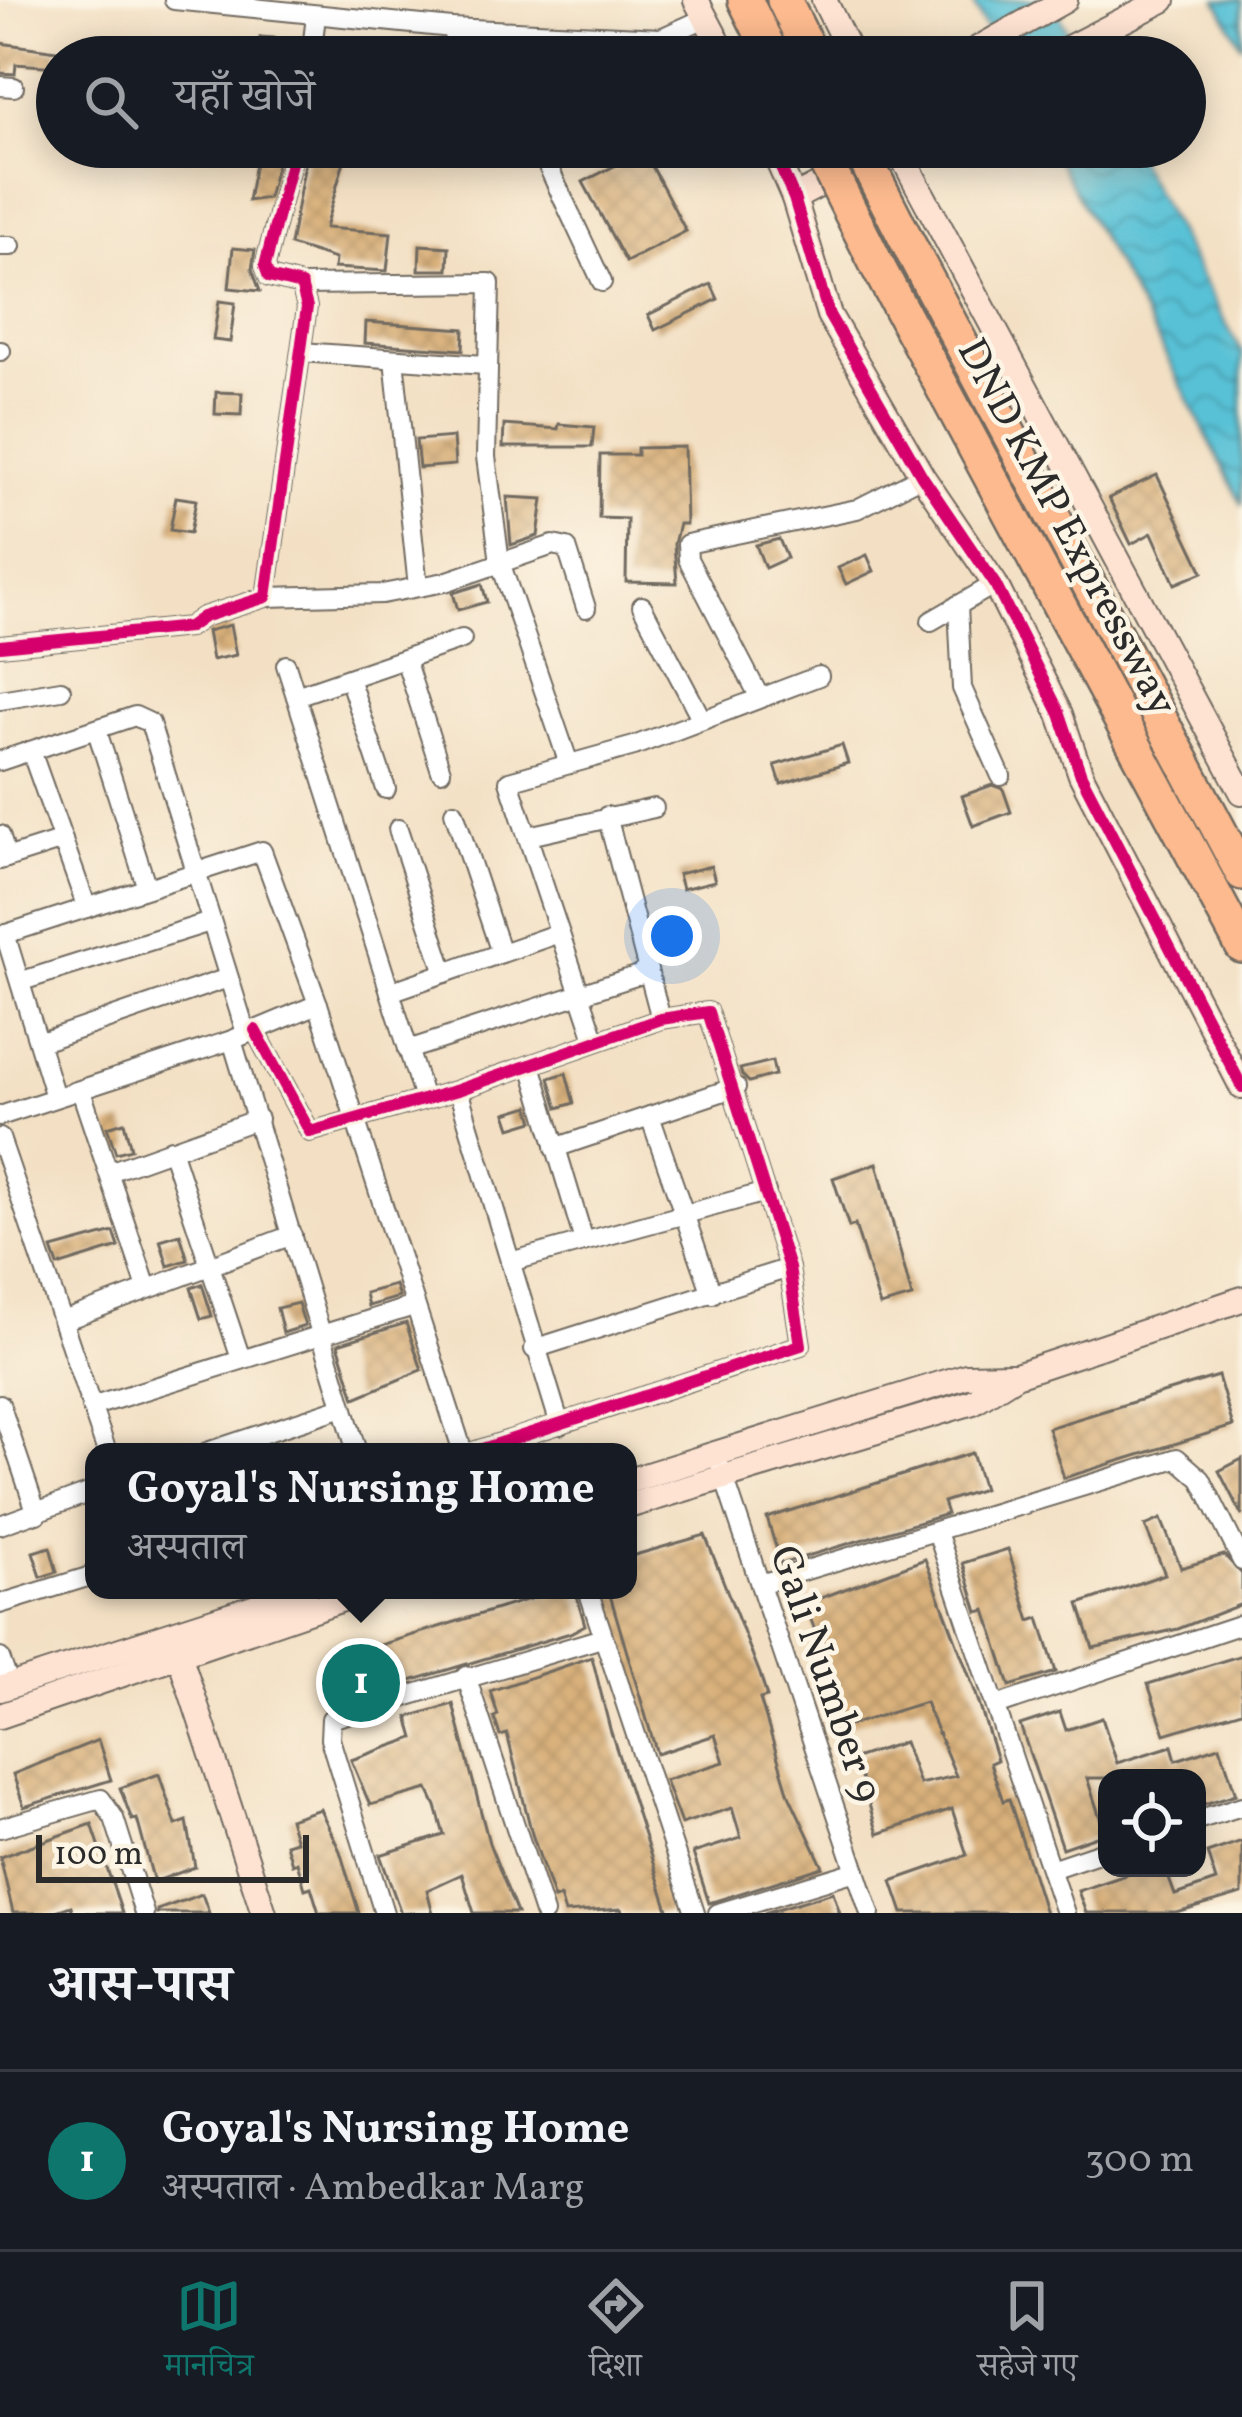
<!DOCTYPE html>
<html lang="hi">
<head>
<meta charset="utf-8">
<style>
	body { margin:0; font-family:Vollkorn,"Noto Serif Devanagari",serif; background:#20242c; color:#f1f3f6 }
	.controls { position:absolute; right:36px; bottom:36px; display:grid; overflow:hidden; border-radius:24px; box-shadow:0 6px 30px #0003 }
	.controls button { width:108px; height:108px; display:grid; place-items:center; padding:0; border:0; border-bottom:3px solid #363941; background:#171b24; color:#f1f3f6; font:60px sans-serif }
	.scale { position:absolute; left:36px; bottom:30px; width:273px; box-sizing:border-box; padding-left:12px; border:6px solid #2b2b2b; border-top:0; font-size:33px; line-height:42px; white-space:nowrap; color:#2b2b2b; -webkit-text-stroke:9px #fcf5e5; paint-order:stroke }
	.you { position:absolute; left:672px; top:936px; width:42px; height:42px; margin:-30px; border:9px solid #fff; border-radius:50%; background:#1a73e8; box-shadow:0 0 0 18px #1a73e833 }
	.badge { display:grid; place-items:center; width:78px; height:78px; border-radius:50%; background:#0f766e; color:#fff; font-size:39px; font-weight:700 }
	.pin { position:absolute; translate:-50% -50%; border:6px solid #fff; box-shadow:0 3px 12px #0006 }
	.popup { position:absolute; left:85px; top:1443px; width:552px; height:156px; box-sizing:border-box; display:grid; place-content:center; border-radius:24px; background:#171b24; filter:drop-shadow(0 3px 9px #0005); font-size:39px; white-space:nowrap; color:#9ea1a6 }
	.popup b { font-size:45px; color:#f1f3f6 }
	.popup::after { content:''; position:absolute; left:50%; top:100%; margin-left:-24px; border:24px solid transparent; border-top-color:#171b24 }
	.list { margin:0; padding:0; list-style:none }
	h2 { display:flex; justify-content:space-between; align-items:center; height:156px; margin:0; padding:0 48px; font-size:51px }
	h2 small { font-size:39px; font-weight:400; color:#9ea1a6 }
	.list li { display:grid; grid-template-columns:78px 1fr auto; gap:36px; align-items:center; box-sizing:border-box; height:180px; padding:0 48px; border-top:3px solid #363941 }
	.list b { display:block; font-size:45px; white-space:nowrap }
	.list p { margin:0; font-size:39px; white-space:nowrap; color:#9ea1a6 }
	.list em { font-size:39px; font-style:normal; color:#9ea1a6 }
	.icon { flex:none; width:66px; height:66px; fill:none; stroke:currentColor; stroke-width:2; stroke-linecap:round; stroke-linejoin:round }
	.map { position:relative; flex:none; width:1242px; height:1913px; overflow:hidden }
	.search { position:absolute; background:#171b24; box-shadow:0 6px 30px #0003; left:36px; right:36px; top:36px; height:132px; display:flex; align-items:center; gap:30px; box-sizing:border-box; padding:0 42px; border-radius:66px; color:#9ea1a6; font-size:45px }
	.sheet { height:336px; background:#171b24 }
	nav { display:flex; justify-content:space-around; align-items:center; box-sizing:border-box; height:168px; border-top:3px solid #363941; background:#171b24; font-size:33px; color:#9ea1a6 }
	nav a { display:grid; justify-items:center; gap:6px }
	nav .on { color:#0f766e }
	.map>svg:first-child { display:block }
</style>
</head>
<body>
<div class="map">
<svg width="1242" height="1913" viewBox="0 0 1242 1913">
	<defs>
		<pattern id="water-waves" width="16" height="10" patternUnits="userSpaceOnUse" patternTransform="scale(3)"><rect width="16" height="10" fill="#59c1d6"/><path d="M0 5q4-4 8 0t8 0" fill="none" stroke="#4a9dae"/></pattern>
		<pattern id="building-cross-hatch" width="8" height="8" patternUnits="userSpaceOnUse" patternTransform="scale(3)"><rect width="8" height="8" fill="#d9b17c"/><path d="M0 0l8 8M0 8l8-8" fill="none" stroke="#ba986b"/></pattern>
	</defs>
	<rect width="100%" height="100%" fill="#fcf5e5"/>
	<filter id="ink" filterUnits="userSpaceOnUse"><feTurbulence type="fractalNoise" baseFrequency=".00833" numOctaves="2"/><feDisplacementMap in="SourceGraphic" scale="24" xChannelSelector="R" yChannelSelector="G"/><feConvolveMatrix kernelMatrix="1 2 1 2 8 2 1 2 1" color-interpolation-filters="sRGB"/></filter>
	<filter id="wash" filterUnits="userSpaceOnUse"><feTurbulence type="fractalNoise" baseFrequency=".004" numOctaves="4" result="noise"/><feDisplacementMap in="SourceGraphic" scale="48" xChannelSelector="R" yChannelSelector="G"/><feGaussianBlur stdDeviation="2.7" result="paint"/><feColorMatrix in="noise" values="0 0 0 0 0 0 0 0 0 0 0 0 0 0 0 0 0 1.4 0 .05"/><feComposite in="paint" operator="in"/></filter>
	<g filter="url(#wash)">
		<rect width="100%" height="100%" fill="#f3e0c4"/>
		<!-- water -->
		<g fill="url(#water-waves)" stroke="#427680" stroke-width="3">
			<polygon points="971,0 1051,0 1082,57 1001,57"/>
			<polygon points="1217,0 1242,0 1242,46"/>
			<polygon points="1050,147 1131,147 1242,353 1242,505 1158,340"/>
		</g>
		<g id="blocks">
			<!-- building -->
			<g fill="url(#building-cross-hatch)">
				<polygon points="260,37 299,40 298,57 258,57"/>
				<polygon points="0,43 57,51 57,67 16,64 15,74 0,73"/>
				<polygon points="326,43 359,48 359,57 325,57"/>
				<polygon points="258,147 281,147 268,198 248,201"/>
				<polygon points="308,147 348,147 325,228 391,233 387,271 334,268 335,259 290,245"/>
				<polygon points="644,151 686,231 626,262 583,182"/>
				<polygon points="420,245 449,247 448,270 419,270"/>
				<polygon points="233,248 255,250 252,269 260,291 229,288"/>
				<polygon points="711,284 718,299 655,330 648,315"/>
				<polygon points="219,301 235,303 230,342 213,340"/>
				<polygon points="366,322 464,329 463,350 365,343"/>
				<polygon points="216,392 242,393 241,415 215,414"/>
				<polygon points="559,424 594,427 592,447 503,447 504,425 558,429"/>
				<polygon points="453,437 455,465 419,468 416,440"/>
				<polygon points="684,447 686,524 679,524 674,544 677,583 626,582 627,519 599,518 600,455 637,455 637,448"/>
				<polygon points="1157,475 1203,572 1175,584 1152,533 1131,544 1109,498"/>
				<polygon points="176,497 196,500 190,533 170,530"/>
				<polygon points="507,497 543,499 538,536 511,545"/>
				<polygon points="779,539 787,558 765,568 756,545"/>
				<polygon points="867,555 874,571 846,584 838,568"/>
				<polygon points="482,584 487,602 458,610 453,593"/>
				<polygon points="230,625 236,655 212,660 207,631"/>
				<polygon points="842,745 848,763 781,784 775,765"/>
				<polygon points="992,785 1003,789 1011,812 973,826 962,796"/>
				<polygon points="711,866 715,881 682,889 678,874"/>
				<polygon points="772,1061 775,1075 749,1082 742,1075 740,1069"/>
				<polygon points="566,1073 574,1103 558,1108 549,1078"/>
				<polygon points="529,1106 534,1121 511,1128 506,1113"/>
				<polygon points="124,1122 131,1149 116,1153 107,1127"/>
				<polygon points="877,1163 912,1297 880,1306 855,1225 849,1227 833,1178"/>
				<polygon points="114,1232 119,1247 58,1266 52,1249"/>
				<polygon points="180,1234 188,1260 168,1266 160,1240"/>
				<polygon points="202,1284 212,1316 201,1319 191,1288"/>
				<polygon points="395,1285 399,1297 368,1306 365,1293"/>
				<polygon points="298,1303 305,1326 283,1333 277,1308"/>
				<polygon points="406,1323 422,1370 355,1398 338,1344"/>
				<polygon points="1218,1376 1233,1426 1064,1478 1048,1428"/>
				<polygon points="972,1453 983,1489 943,1502 947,1514 781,1564 767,1518"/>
				<polygon points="1242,1459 1242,1516 1219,1471"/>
				<polygon points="1161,1519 1181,1568 1224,1555 1242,1574 1242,1604 1178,1629 1093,1648 1079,1604 1165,1574 1145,1526"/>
				<polygon points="705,1535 760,1674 767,1697 760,1699 789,1795 823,1867 709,1903 693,1853 741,1838 732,1808 681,1824 665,1780 724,1762 715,1735 657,1754 610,1595 628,1590 628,1557"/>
				<polygon points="50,1547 57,1572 41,1577 33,1552"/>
				<polygon points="1008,1549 1030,1621 1039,1618 1056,1672 1010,1686 986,1610 978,1612 963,1563"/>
				<polygon points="925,1559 976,1694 997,1760 990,1763 1003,1801 1009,1799 1045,1913 903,1913 892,1881 967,1855 952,1809 878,1834 855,1758 904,1742 919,1784 956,1776 925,1702 844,1727 829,1683 834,1681 805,1604"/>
				<polygon points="559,1590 575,1590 585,1625 570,1633 331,1705 323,1680 366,1665 361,1651"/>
				<polygon points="1242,1655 1242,1711 1165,1734 1148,1684"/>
				<polygon points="592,1657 610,1729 669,1913 623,1913 621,1909 565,1913 560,1897 554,1899 532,1834 507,1734 500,1736 494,1717 498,1715 490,1691"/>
				<polygon points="453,1704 489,1843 517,1913 474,1913 462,1874 427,1890 433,1913 401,1913 380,1855 444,1835 436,1806 428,1789 370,1805 351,1760 414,1738 408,1717"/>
				<polygon points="1060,1712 1066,1730 1102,1718 1117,1763 1172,1746 1176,1760 1220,1746 1236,1794 1201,1805 1197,1778 1087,1778 1105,1833 1062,1848 1020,1725"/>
				<polygon points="98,1740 111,1780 24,1807 13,1774"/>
				<polygon points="159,1774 176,1825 187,1821 195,1867 154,1882 137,1819 132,1820 120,1788"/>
				<polygon points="320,1809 340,1851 359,1913 319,1913 311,1887 305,1889 297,1862 292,1864 286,1844 296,1841 289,1819"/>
				<polygon points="92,1824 122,1913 73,1913 71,1906 50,1913 13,1913 0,1857"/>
				<polygon points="1242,1841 1242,1894 1177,1913 1086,1913 1078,1891 1132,1873 1165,1868 1175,1895 1216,1881 1207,1853"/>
				<polygon points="833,1892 840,1913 764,1913"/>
				<polygon points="202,1894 209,1913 157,1913 157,1910"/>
			</g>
		</g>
	</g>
	<g filter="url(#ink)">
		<use href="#blocks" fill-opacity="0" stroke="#716a61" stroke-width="3"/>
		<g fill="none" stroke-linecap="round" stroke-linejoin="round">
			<!-- street casing -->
			<g stroke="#716a61" stroke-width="22">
				<g id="street">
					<polyline points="174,0 452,28 661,38 705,18"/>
					<polyline points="452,28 457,57"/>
					<polyline points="311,57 316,16"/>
					<polyline points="0,86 14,87"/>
					<polyline points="539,147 602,282"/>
					<polyline points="0,246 11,246"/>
					<polyline points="301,285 490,283 486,457 500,562 569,764"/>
					<polyline points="0,351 1,351"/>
					<polyline points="301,352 485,365"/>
					<polyline points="394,359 418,587"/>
					<polyline points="266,597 382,594 445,582 553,545 567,548 586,608"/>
					<polyline points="958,605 962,688 1001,776"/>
					<polyline points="642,606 701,718"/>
					<polyline points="931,621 995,584"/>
					<polyline points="0,646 189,627 203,617 266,597 307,307 301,285 269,277 265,266 295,147"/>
					<polyline points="405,659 441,771"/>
					<polyline points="286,665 424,1099"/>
					<polyline points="349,678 386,789"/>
					<polyline points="296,696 462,639"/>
					<polyline points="759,696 688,559 687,544 857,509 922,476"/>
					<polyline points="0,700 61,690"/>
					<polyline points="97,731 147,888"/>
					<polyline points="31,751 87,908"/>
					<polyline points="0,761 135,716 150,723 246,1033"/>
					<polyline points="454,812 501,953"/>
					<polyline points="607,816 661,1019"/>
					<polyline points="398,829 445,973"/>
					<polyline points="0,835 7,858"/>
					<polyline points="529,836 654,808"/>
					<polyline points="0,860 63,840"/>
					<polyline points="5,934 55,1097"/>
					<polyline points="0,936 262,851 318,1004 463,1452"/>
					<polyline points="22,981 210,922"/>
					<polyline points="390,992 559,933"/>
					<polyline points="255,1030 310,1132 458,1090 661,1019 708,1012 789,1268 801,1345 473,1452"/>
					<polyline points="595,1039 509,781 634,746 819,676"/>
					<polyline points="232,1040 357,1452"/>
					<polyline points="41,1042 228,978"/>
					<polyline points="408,1050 645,973"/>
					<polyline points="531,1065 584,1241"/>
					<polyline points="458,1090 560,1425"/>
					<polyline points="81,1091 147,1288"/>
					<polyline points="0,1116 232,1040 318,1004"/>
					<polyline points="650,1116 712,1294"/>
					<polyline points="0,1138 107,1452"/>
					<polyline points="555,1148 736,1087"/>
					<polyline points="171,1149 241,1359"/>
					<polyline points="109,1172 258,1119"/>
					<polyline points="510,1262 766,1192"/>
					<polyline points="63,1321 292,1235"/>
					<polyline points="534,1349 789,1268"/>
					<polyline points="0,1404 37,1514"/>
					<polyline points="91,1407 414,1306"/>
					<polyline points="207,1452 343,1407"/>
					<polyline points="721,1468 870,1913"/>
					<polyline points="0,1525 94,1491"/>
					<polyline points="937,1532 1065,1913"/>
					<polyline points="760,1584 1177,1458 1201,1479 1242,1561"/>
					<polyline points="588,1590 695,1913"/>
					<polyline points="0,1604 94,1575"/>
					<polyline points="0,1658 10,1686"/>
					<polyline points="466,1676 544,1913"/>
					<polyline points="996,1706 1242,1624"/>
					<polyline points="1197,1820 1242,1806"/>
					<polyline points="0,1828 101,1799 114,1818 144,1913"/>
					<polyline points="1051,1869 1107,1850"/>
					<polyline points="384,1913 330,1739 331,1719 602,1638"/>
					<polyline points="718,1913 856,1871"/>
				</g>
			</g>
			<!-- secondary casing -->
			<g stroke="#716a61" stroke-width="28">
				<g id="secondary">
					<polyline points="696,0 726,57"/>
					<polyline points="824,0 852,57"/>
					<polyline points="963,57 1065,0"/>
					<polyline points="1051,57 1163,0"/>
					<polyline points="772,147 794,198 829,315 922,476 995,584 1060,714 1081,775 1242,1087"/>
					<polyline points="897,147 1242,792"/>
					<polyline points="794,198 878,154"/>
					<polyline points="628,1481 966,1376 1011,1375"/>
					<polyline points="628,1506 973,1402 1016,1375 1242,1299"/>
					<polyline points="175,1642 264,1913"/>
					<polyline points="0,1689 306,1590"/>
					<polyline points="0,1716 369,1590"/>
				</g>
			</g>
			<!-- highway casing -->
			<g stroke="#716a61" stroke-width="38">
				<g id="highway">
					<polyline points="745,0 773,57"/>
					<polyline points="784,0 812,57"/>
					<polyline points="911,249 1242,873"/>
					<polyline points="878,267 1242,946"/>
				</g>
			</g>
			<!-- street -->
			<use href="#street" stroke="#fff" stroke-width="18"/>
			<!-- secondary -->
			<use href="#secondary" stroke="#fee3d2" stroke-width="24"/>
			<!-- highway -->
			<use href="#highway" stroke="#fcba8e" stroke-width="33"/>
			<!-- highway-bridge casing -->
			<g stroke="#716a61" stroke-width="38" stroke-linecap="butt">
				<g id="highway-bridge">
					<polyline points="818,147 878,267"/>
					<polyline points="859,147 911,249"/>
				</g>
			</g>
			<!-- highway-bridge -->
			<use href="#highway-bridge" stroke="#fcba8e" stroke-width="33"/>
			<!-- cycleway casing -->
			<g stroke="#fcf5e5" stroke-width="20">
				<g id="cycleway">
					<polyline points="772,147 794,198 829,315 922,476 995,584 1060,714 1081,775 1242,1087"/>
					<polyline points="0,646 189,627 203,617 266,597 307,307 301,285 269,277 265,266 295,147"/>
					<polyline points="255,1030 310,1132 458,1090 661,1019 708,1012 789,1268 801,1345 473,1452"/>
				</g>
			</g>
			<!-- cycleway -->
			<use href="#cycleway" stroke="#d6006c" stroke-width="12"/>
		</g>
	</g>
	<g text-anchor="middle" stroke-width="9" stroke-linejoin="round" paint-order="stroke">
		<!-- street labels -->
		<g font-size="42" fill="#2b2b2b" stroke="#fcf5e5">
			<text transform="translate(1069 526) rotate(62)" y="15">DND KMP Expressway</text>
			<text transform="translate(828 1673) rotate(71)" y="15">Gali Number 9</text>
		</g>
	</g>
</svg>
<div class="controls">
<button><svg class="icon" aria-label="locate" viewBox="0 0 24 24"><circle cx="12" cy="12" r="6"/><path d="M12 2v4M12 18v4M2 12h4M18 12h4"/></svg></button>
</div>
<div class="scale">100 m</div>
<div class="you"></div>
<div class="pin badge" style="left:361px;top:1683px">1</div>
<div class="popup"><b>Goyal's Nursing Home</b>अस्पताल</div>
<div class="search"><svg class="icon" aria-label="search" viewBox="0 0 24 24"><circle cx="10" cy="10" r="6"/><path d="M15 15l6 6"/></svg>यहाँ खोजें</div>
</div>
<section class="sheet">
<h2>आस-पास<small></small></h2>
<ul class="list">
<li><span class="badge">1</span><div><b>Goyal's Nursing Home</b><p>अस्पताल · Ambedkar Marg</p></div><em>300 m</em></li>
</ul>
</section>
<nav>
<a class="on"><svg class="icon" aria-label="map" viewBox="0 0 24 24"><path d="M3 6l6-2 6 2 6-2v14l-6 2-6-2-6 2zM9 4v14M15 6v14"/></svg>मानचित्र</a>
<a><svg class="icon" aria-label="directions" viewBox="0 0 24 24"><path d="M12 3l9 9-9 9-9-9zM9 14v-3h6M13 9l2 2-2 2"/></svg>दिशा</a>
<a><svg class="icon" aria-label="saved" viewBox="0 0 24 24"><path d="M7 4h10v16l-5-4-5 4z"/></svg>सहेजे गए</a>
</nav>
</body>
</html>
